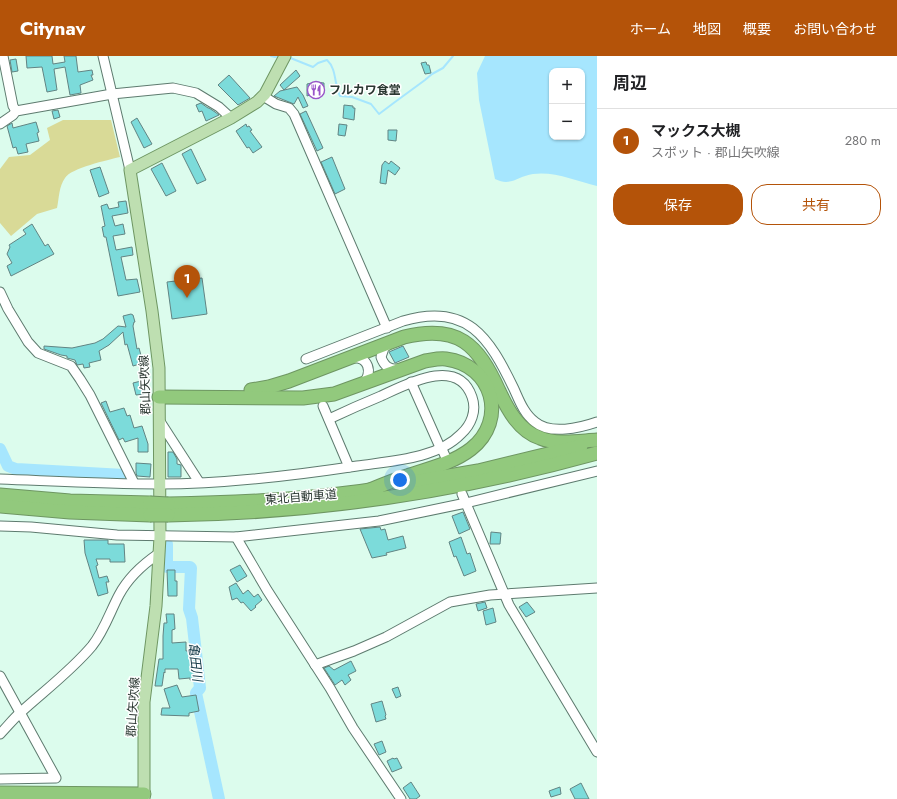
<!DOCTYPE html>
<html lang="ja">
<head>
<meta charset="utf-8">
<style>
	body { margin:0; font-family:Jost,"Noto Sans JP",sans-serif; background:#f2f2f2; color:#202124 }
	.controls { position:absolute; right:12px; top:12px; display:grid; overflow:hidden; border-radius:8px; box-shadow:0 1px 3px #0004 }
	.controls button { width:36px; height:36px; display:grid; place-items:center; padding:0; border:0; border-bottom:1px solid #e0e0e0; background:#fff; color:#202124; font:20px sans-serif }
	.you { position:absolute; left:400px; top:424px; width:14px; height:14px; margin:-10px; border:3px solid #fff; border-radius:50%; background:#1a73e8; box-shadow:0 0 0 6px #1a73e833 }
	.badge { display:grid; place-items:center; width:26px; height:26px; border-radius:50%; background:#b45309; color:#fff; font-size:13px; font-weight:700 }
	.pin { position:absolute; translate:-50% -33px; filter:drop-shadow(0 1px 2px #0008) }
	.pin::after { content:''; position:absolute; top:21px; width:14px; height:12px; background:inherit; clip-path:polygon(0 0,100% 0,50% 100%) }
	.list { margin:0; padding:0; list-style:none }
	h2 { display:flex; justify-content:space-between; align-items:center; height:52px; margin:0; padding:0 16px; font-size:17px }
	h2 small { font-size:13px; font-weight:400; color:#757577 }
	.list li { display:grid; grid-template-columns:26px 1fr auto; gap:12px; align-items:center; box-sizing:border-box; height:64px; padding:0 16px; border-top:1px solid #e0e0e0 }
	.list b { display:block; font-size:15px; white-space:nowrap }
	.list p { margin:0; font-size:13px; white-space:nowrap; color:#757577 }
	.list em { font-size:13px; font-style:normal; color:#757577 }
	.actions { display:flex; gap:8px; padding:12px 16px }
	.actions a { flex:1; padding:9px 0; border:1px solid #b45309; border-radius:16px; text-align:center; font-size:14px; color:#b45309 }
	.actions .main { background:#b45309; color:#fff }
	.map { position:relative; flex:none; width:597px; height:743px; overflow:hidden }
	header { display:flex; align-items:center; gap:24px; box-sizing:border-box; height:56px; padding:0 20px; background:#b45309; color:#fff }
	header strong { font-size:19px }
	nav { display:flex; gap:22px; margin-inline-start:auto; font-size:14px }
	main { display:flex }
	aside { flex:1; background:#fff }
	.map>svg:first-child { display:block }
</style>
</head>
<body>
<header>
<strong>Citynav</strong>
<nav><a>ホーム</a><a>地図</a><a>概要</a><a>お問い合わせ</a></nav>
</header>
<main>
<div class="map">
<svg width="597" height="743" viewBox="0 0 597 743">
	<rect width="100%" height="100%" fill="#dcfced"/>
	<!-- green -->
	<path fill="#d9da97" d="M63,64H111L120,101C108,104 71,112 65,122C59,130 59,142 57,152L37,158L11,180L0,167V113L9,101L30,99L50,84L47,72Z"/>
	<!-- water -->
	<path fill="#a6e6fe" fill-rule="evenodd" d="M485,0H597V130C577,125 554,115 533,118C518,120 511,131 495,123L479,44L477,17ZM552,15H582V81H552Z"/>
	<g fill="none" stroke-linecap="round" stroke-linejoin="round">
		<!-- stream -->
		<g stroke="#a6e6fe" stroke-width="2">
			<polyline points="271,0 275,1 278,0"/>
			<path d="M288,1L313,11L318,7L327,4C337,13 334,29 340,40L352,41L371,48L379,58L395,46L425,24L432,18L443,12L453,0"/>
		</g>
		<!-- river -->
		<g stroke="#a6e6fe" stroke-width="12">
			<polyline points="0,393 8,410 16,413 124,419"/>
			<polyline points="167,488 167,511 190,511 191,512 189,553 192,562 200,632 196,637 219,743"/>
		</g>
	</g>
	<!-- building -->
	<g fill="#7cdbda" stroke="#628483">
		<polygon points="26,0 52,0 53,8 65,6 64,0 76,0 78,16 92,14 93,19 91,19 93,24 80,29 81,37 70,39 65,11 54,13 57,34 47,36 42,11 27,12"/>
		<polygon points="16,3 18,15 12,16 10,4"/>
		<polygon points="426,6 427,9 429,9 431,17 425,18 421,7"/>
		<polygon points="296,14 300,20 284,34 280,29"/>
		<polygon points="229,19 250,42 238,49 218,29"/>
		<polygon points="316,26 324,27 324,37 313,38 307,40 307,28"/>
		<polygon points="297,31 303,39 308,50 303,52 298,41 294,48 274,40 280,35"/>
		<polygon points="201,47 208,52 209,52 215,56 219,59 206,65 202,55 199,56 196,49"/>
		<polygon points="344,49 353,50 353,52 355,52 354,64 343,62"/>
		<polygon points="58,54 60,61 54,63 52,55"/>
		<polygon points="306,55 323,92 317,95 300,58"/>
		<polygon points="137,62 152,88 144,92 131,66"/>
		<polygon points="36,66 39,76 37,77 39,85 26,88 28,96 18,98 16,91 13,92 7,70 12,67 13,72"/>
		<polygon points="246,68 247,71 249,70 252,74 250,75 262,91 253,97 249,91 247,92 236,75"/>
		<polygon points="339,68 347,69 345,80 338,79"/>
		<polygon points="388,74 397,74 396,85 388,84"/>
		<polygon points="191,93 206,124 197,128 182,98"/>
		<polygon points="332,101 345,133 335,138 321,106"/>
		<polygon points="385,105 389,108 391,105 400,112 395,119 388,114 386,128 380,127 382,109"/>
		<polygon points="162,107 176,135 166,140 151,113"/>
		<polygon points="100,111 109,137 99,141 90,114"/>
		<polygon points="126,145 128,157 112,160 115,170 123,168 125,178 113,180 116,194 132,191 133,199 121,201 126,224 137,223 140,236 118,240 106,181 104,181 102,171 105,170 101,150 107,148 109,153 119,151 118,146"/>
		<polygon points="32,168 45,190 48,188 54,198 11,220 7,210 12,207 7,198 10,191 9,189 26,178 23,174"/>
		<polygon points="202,222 207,258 172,263 167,226"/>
		<polygon points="131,258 133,259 135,266 134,266 133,270 137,293 139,292 143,307 133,310 127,288 125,289 123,276 109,289 99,295 101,304 89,307 90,311 84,312 83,308 77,309 75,304 67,302 67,300 61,299 44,293 44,290 72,292 95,287 103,283 118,270 126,271 123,260"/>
		<polygon points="403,290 409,301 395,307 389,296"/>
		<polygon points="141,325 144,338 136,339 133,327"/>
		<polygon points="106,345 110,356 124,352 127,360 130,359 134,372 142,370 148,388 148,396 138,396 138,382 125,386 123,382 119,384 101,347"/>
		<polygon points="168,396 173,396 177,403 177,408 181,409 181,421 168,421"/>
		<polygon points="136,407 151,408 150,421 137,420 136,417"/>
		<polygon points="463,456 470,473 459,478 452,460"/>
		<polygon points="380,471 381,474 385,473 388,484 403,480 406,492 386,497 387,499 372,502 360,473"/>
		<polygon points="491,476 501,477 500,488 490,488"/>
		<polygon points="461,481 467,498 470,497 476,515 464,520 456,500 454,501 449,486"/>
		<polygon points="84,484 108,484 108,488 124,488 125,506 110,506 110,503 96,503 98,509 96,510 99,522 107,520 109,526 106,526 108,537 98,540 85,497"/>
		<polygon points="240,509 247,520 237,526 230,514"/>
		<polygon points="167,514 175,514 175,525 177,525 177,540 168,540"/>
		<polygon points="236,527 243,538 248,534 254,541 258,538 262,544 255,550 256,551 251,555 243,546 241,547 237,542 232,544 229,531"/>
		<polygon points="485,546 487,552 478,555 476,548"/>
		<polygon points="527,546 535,556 526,561 519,551"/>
		<polygon points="493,552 496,566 486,569 483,555"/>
		<polygon points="166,558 174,558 175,573 172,574 172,587 186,586 186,595 195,594 198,623 190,624 190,622 179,623 178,613 165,613 165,617 164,616 162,630 155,630 159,603 163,603 163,580 164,567 167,567"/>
		<polygon points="351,605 356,615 348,619 351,624 345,629 342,624 335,629 324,612 329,610 334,614"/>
		<polygon points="177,629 182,641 196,639 199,655 189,657 189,660 161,659 162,652 170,652 164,633"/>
		<polygon points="398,631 401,640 396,642 392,633"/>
		<polygon points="382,645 386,659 385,660 386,663 376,666 371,648"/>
		<polygon points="382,685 386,696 379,699 374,688"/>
		<polygon points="393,702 394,703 397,702 402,712 392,716 387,705"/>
		<polygon points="411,726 420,740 416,743 410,743 403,732"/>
		<polygon points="581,727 589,743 575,743 570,733"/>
		<polygon points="560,731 561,738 551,741 549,735"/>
	</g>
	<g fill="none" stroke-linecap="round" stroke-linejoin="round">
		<!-- minor casing -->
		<g stroke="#5e7b6f" stroke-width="11">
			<g id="minor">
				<polyline points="3,0 13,50 16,55"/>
				<polyline points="103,0 130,114"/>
				<polyline points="263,40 276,48 289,52 294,58 387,272"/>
				<polyline points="0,68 13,59 16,55 112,38 173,32 196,37 219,51 231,62"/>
				<polyline points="0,236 8,253 28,286 38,297 71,310 80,323 90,339 134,427"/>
				<path d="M389,288L384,292L381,301C384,310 389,314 399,313"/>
				<path d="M351,302C369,300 373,316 363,328"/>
				<path d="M306,303L403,265C467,246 489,281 514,333C519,344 524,358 535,366C550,379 580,372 597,366"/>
				<polyline points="411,326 439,389 442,393 446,402"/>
				<polyline points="323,350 349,411"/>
				<polyline points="159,364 199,426"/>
				<path d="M0,423C53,425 106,428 159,428C225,428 291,420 357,410C391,405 437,403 461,378C471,369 477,355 472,341C458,300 407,328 381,340C364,347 346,355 329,363"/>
				<polyline points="462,438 509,549 597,696"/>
				<polyline points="0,470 31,471 117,479 236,481 379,465 466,447 597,415"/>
				<polyline points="236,481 267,534 330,632 353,672 401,743"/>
				<polyline points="315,609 354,595 386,581 450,546 490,539 597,532"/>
				<polyline points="0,620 56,722 0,723"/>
				<path d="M0,678C7,671 13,663 21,656C44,635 71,615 92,590C104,575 110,556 119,539C128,522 142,509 158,498"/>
			</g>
		</g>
		<!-- major casing -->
		<g stroke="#6e9662" stroke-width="13">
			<polyline id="major" points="144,743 144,646 156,550 160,481 159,312 152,255 130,114 231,62 257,46 265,38 285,0"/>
		</g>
		<!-- highway casing -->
		<g stroke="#6e9662" stroke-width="15">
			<g id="highway">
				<path d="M251,334L269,331L289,325L404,281C458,268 478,288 499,335C508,354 519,375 540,382C557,389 579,385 597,384"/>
				<path d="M159,341L303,342L334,338L425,305C432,304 439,302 446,303C493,309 508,364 471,393C453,407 428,413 407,420C394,424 382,429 370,434"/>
				<polyline points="402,428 478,415 581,390"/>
				<polyline points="0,439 70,445 150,447"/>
				<path d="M168,448C237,447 308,444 377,433"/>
				<polyline points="0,450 70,456 150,459"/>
				<path d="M168,459C314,457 457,436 597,397"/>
				<polyline points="0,737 144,738"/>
			</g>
		</g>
		<!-- minor -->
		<use href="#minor" stroke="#fff" stroke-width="9"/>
		<!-- major -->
		<use href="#major" stroke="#bedfb1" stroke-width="11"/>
		<!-- highway -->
		<use href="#highway" stroke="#92c97d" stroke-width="13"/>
		<!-- highway-bridge casing -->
		<g stroke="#6e9662" stroke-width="15" stroke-linecap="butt">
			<g id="highway-bridge">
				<polyline points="150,447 168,448"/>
				<polyline points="150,459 168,459"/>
			</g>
		</g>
		<!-- highway-bridge -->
		<use href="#highway-bridge" stroke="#92c97d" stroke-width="13"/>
	</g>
	<!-- icons -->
	<defs>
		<g id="restaurant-ring" transform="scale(0.9)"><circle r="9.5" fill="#fff" stroke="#9955c9" stroke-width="1.5"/><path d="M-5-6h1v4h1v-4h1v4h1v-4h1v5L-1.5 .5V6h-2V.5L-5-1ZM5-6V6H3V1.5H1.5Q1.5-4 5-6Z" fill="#9955c9"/></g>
	</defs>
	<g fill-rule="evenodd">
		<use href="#restaurant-ring" x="316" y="34"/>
	</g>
	<g text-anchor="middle" stroke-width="3" stroke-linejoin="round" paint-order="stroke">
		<!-- poi labels -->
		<g font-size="12" font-weight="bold" fill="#2a3731" stroke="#fff" text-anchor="start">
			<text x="329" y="38">フルカワ食堂</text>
		</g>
		<!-- street labels -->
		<g font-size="12" fill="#2a3731" stroke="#fff">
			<text transform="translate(145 329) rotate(-92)" y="4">郡山矢吹線</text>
			<text transform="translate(301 441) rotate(-5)" y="4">東北自動車道</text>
			<text transform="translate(133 651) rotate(-86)" y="4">郡山矢吹線</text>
		</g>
		<!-- water labels -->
		<g font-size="13" font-style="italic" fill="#1c414e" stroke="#fff">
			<text transform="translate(196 606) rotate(83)" y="5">亀田川</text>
		</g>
	</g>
</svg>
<div class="controls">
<button>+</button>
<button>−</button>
</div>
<div class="you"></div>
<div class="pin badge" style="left:187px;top:242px">1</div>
</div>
<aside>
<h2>周辺<small></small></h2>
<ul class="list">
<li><span class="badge">1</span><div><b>マックス大槻</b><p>スポット · 郡山矢吹線</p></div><em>280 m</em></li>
</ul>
<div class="actions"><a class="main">保存</a><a>共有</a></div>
</aside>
</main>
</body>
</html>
